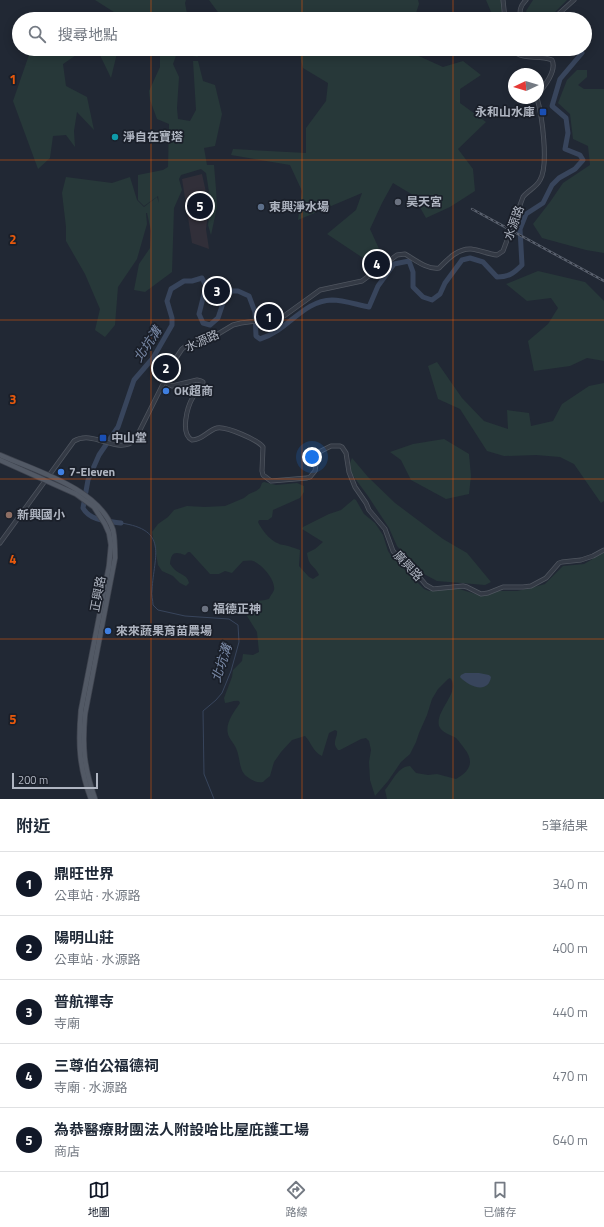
<!DOCTYPE html>
<html lang="zh-TW">
<head>
<meta charset="utf-8">
<style>
	body { margin:0; font-family:"Titillium Web","Noto Sans TC",sans-serif; background:#f6f6f7; color:#1f2937 }
	.compass { position:absolute; left:508px; top:68px; width:36px; height:36px; border-radius:50%; background:#fff; box-shadow:0 2px 10px #0003; rotate:266deg }
	.scale { position:absolute; left:12px; bottom:10px; width:86px; box-sizing:border-box; padding-left:4px; border:2px solid #afb5c1; border-top:0; font-size:11px; line-height:14px; white-space:nowrap; color:#afb5c1; -webkit-text-stroke:3px #1a1f29; paint-order:stroke }
	.you { position:absolute; left:312px; top:457px; width:14px; height:14px; margin:-10px; border:3px solid #fff; border-radius:50%; background:#1a73e8; box-shadow:0 0 0 6px #1a73e833 }
	.badge { display:grid; place-items:center; width:26px; height:26px; border-radius:50%; background:#111827; color:#fff; font-size:13px; font-weight:700 }
	.pin { position:absolute; translate:-50% -50%; border:2px solid #fff; box-shadow:0 1px 4px #0006 }
	.list { margin:0; padding:0; list-style:none }
	h2 { display:flex; justify-content:space-between; align-items:center; height:52px; margin:0; padding:0 16px; font-size:17px }
	h2 small { font-size:13px; font-weight:400; color:#747a83 }
	.list li { display:grid; grid-template-columns:26px 1fr auto; gap:12px; align-items:center; box-sizing:border-box; height:64px; padding:0 16px; border-top:1px solid #e0e1e3 }
	.list b { display:block; font-size:15px; white-space:nowrap }
	.list p { margin:0; font-size:13px; white-space:nowrap; color:#747a83 }
	.list em { font-size:13px; font-style:normal; color:#747a83 }
	.icon { flex:none; width:22px; height:22px; fill:none; stroke:currentColor; stroke-width:2; stroke-linecap:round; stroke-linejoin:round }
	.map { position:relative; flex:none; width:604px; height:799px; overflow:hidden }
	.search { position:absolute; background:#fff; box-shadow:0 2px 10px #0003; left:12px; right:12px; top:12px; height:44px; display:flex; align-items:center; gap:10px; box-sizing:border-box; padding:0 14px; border-radius:22px; color:#747a83; font-size:15px }
	.sheet { height:372px; background:#fff }
	nav { display:flex; justify-content:space-around; align-items:center; box-sizing:border-box; height:56px; border-top:1px solid #e0e1e3; background:#fff; font-size:11px; color:#747a83 }
	nav a { display:grid; justify-items:center; gap:2px }
	nav .on { color:#111827 }
	.map>svg:first-child { display:block }
</style>
</head>
<body>
<div class="map">
<svg width="604" height="799" viewBox="0 0 604 799">
	<rect width="100%" height="100%" fill="#212834"/>
	<!-- medical -->
	<polygon fill="#312f39" points="202,174 209,206 206,229 209,249 192,243 182,179"/>
	<!-- green -->
	<g fill="#273839">
		<polygon points="95,0 186,0 185,3 188,19 125,19"/>
		<polygon points="209,0 418,0 419,4 414,19 288,19 286,13 262,13 247,19 223,19"/>
		<polygon points="486,0 502,0 503,19 494,19"/>
		<polygon points="533,0 567,0 554,13 544,19 530,19 526,11"/>
		<polygon points="44,49 118,49 111,78 99,53 82,51 63,64 66,86 87,97 94,130 77,112 74,131 75,147 66,135 53,136 50,158 38,169 13,101 30,52"/>
		<polygon points="164,49 195,49 198,57 192,56 178,50 173,64 179,77 177,108 178,119 190,121 196,110 193,61 198,61 203,81 215,85 222,114 215,146 204,148 207,165 214,165 216,189 217,207 211,235 208,225 211,204 206,173 201,169 181,175 179,179 182,190 174,208 172,272 145,292 134,290 139,264 150,248 151,231 147,213 146,213 147,224 137,259 118,287 115,325 105,337 95,330 100,309 85,274 66,241 66,227 62,193 66,177 112,183 130,177 137,200 144,207 157,197 159,203 158,196 144,206 138,200 138,175 163,170 168,167 169,124 157,119 150,100 149,91 160,67 160,56"/>
		<polygon points="298,49 407,49 410,52 443,67 463,61 481,75 460,89 460,103 486,122 458,149 473,169 475,191 450,207 426,218 413,195 393,183 382,203 370,229 380,251 363,258 327,234 356,210 362,193 298,220 302,191 290,165 231,155 233,149 306,153 306,128 326,101 328,83 303,68"/>
		<polygon points="577,70 587,70 587,77 578,85 584,89 604,89 604,253 586,250 542,238 533,224 550,202 563,183 590,165 588,146 573,139 570,114 558,103 567,80"/>
		<polygon points="538,271 585,282 604,301 604,361 587,358 570,366 534,371 528,341 548,324 558,308 551,298 527,301 506,284"/>
		<polygon points="437,362 462,398 484,421 508,429 507,410 529,413 531,426 553,421 562,404 589,386 604,383 604,501 601,503 574,464 560,457 536,455 504,456 487,451 460,409 438,399 428,366"/>
		<polygon points="444,439 469,454 471,476 469,494 446,499 411,480 401,460 390,452 413,444"/>
		<polygon points="352,458 368,477 395,503 443,539 467,553 491,582 485,585 437,581 424,574 397,546 389,528 368,496 351,473 350,463"/>
		<path d="M264,482L276,485L297,483L304,486V492L300,498L273,510L272,517L268,520H259L258,522C263,532 273,544 284,545C290,546 294,548 300,550L299,566L309,577L313,579L319,575C314,564 309,568 307,553L315,549L323,542L302,529L303,527L329,514L341,510L354,499L356,500L364,514L375,523L383,535L388,551L392,557L424,589L429,591L443,588H456L482,596L498,591H517L531,588L545,584L563,566L584,564L591,560L604,549V799H387L385,790C392,782 398,766 410,766L416,773L428,775L437,774L456,779C470,771 475,762 464,748C461,744 459,741 456,738C451,735 441,732 439,726C435,710 462,691 450,678L448,679L438,689L432,699L427,715L419,733L416,742L410,754L401,762L388,781L375,796L370,780L369,762L371,750L369,741L366,738L361,739L340,750H338C331,742 338,738 337,731L335,730L329,733L322,756C313,752 311,742 305,736L292,740L281,752L274,762L270,776L265,780L263,782C258,783 253,781 249,778C238,772 241,759 236,748C234,743 229,739 228,734C225,723 234,712 240,703L239,701C234,700 230,703 225,703L224,698L232,677L233,670L242,661L243,654L253,655L259,652L257,632L247,616L244,609C250,599 259,602 269,599C270,596 273,593 274,590C276,580 262,564 253,561C249,560 246,561 243,561L232,573L225,571L219,574H210L190,552H188L185,555C175,551 171,552 170,564C170,564 174,569 174,569C180,575 187,574 189,583L186,586L180,583L173,576L162,571L158,565L152,532L158,524L168,517L174,510L187,506L205,507L225,506L244,498L249,494L256,491L260,488L262,483Z"/>
	</g>
	<!-- water -->
	<path fill="#38455c" d="M465,673H479L489,675L491,677C488,695 468,686 460,677L461,675Z"/>
	<g fill="none" stroke-linecap="round" stroke-linejoin="round">
		<!-- stream -->
		<path stroke="#38455c" stroke-width="1" d="M121,523C169,530 154,555 152,590C151,595 153,600 153,605L158,610L185,616L229,619L238,625L239,642L231,671L222,693L216,700L203,711L204,774L214,799"/>
		<!-- river -->
		<path stroke="#38455c" stroke-width="5" d="M121,523C108,521 90,521 83,508L88,480L99,455L118,427L134,380L153,358L172,325V318L167,301L171,289L184,281H192L202,278L206,286L199,314L203,323L210,325L218,318L227,291H238L249,296L255,312L256,336L260,339C289,330 302,301 332,300C343,300 358,305 369,307L378,286L394,264L409,261L413,272V287L423,297L432,300L440,294L445,283L462,260L470,258L483,262L497,277C509,277 514,273 522,265L520,229L526,214L543,203L552,185L559,178L575,169L583,160L580,155L565,149L568,133L566,118L552,106L560,79L582,53"/>
		<!-- minor casing -->
		<g stroke="#4f555f" stroke-width="5">
			<g id="minor">
				<polyline points="503,0 505,19"/>
				<path d="M521,19C519,11 520,6 526,0"/>
				<polyline points="553,19 574,0"/>
				<path d="M510,49C528,63 536,53 552,60C557,70 544,87 538,94"/>
				<path d="M164,382L172,386L197,380L201,381L203,382C203,390 196,391 193,397C187,407 180,434 192,440C203,440 208,430 217,428C226,426 258,440 263,447L262,471L263,475L271,481L307,478L310,477L315,471L317,456L321,451L331,446H340L342,447L346,453L349,472L355,487L366,503L369,510L385,529L393,551L399,558L411,567L426,585L433,589L463,586L467,587L481,594L488,593L503,587H523L531,586L546,578L559,563L562,562L581,560L593,556L604,550"/>
				<path d="M0,543L74,441C94,429 118,456 135,440L176,358L182,349L186,346L218,334L233,325L241,323L278,318L284,316L320,290L362,281L397,255L405,254C414,259 427,270 439,268C447,260 458,248 471,249C480,250 488,254 497,255L503,251L523,197C528,190 536,188 540,180C549,165 542,115 537,98"/>
			</g>
		</g>
		<!-- major casing -->
		<g stroke="#3e434e" stroke-width="6">
			<g id="major">
				<path d="M0,455C36,471 100,489 113,530C115,539 115,548 115,558L85,714C82,748 84,767 95,799"/>
				<path d="M0,460L76,494L94,507L105,524L109,533L111,545L109,566L81,710C78,743 79,767 91,799"/>
			</g>
		</g>
		<!-- minor -->
		<use href="#minor" stroke="#343a45" stroke-width="3.5"/>
		<!-- major -->
		<use href="#major" stroke="#525965" stroke-width="4.5"/>
		<!-- rail casing -->
		<g stroke="#59606d" stroke-width="2.5">
			<polyline id="rail" points="472,209 604,281"/>
		</g>
		<!-- rail -->
		<use href="#rail" stroke="#1a1f29" stroke-width="1" stroke-dasharray="3" stroke-linecap="butt"/>
	</g>
	<!-- grid -->
	<path fill="none" stroke="#e8590c" stroke-width="1" stroke-opacity="0.55" d="M151,0V19M302,0V19M453,0V19M151,49V799M302,49V799M453,49V799M0,160H604M0,320H604M0,479H604M0,639H604"/>
	<!-- markers -->
	<g fill="#1a4fb4" stroke="#1a1f29" stroke-width="1.5">
		<rect x="539" y="108" width="8" height="8" rx="2"/>
		<rect x="99" y="434" width="8" height="8" rx="2"/>
	</g>
	<circle fill="#0f9aa8" stroke="#1a1f29" stroke-width="1.5" cx="115" cy="137" r="4"/>
	<g fill="#6b7280" stroke="#1a1f29" stroke-width="1.5">
		<circle cx="398" cy="202" r="4"/>
		<circle cx="205" cy="609" r="4"/>
	</g>
	<circle fill="#5c6f8a" stroke="#1a1f29" stroke-width="1.5" cx="261" cy="207" r="4"/>
	<g fill="#3f7fe0" stroke="#1a1f29" stroke-width="1.5">
		<circle cx="166" cy="391" r="4"/>
		<circle cx="61" cy="472" r="4"/>
		<circle cx="108" cy="631" r="4"/>
	</g>
	<circle fill="#8d6e63" stroke="#1a1f29" stroke-width="1.5" cx="9" cy="515" r="4"/>
	<g text-anchor="middle" stroke-width="3.5" stroke-linejoin="round" paint-order="stroke">
		<!-- poi labels -->
		<g font-size="12" font-weight="bold" fill="#afb5c1" stroke="#1a1f29" text-anchor="start">
			<text x="535" y="116" text-anchor="end">永和山水庫</text>
			<text x="123" y="141">淨自在寶塔</text>
			<text x="406" y="206">昊天宮</text>
			<text x="269" y="211">東興淨水場</text>
			<text x="174" y="395">OK超商</text>
			<text x="111" y="442">中山堂</text>
			<text x="69" y="476">7-Eleven</text>
			<text x="17" y="519">新興國小</text>
			<text x="213" y="613">福德正神</text>
			<text x="116" y="635">來來蔬果育苗農場</text>
		</g>
		<!-- street labels -->
		<g font-size="12" fill="#afb5c1" stroke="#1a1f29">
			<text transform="translate(514 223) rotate(-70)" y="4">水源路</text>
			<text transform="translate(202 341) rotate(-24)" y="4">水源路</text>
			<text transform="translate(408 566) rotate(47)" y="4">廣興路</text>
			<text transform="translate(98 594) rotate(-79)" y="4">正興路</text>
		</g>
		<!-- water labels -->
		<g font-size="13" font-style="italic" fill="#7a8aa7" stroke="#1a1f29">
			<text transform="translate(147 344) rotate(-56)" y="5">北坑溝</text>
			<text transform="translate(221 663) rotate(-72)" y="5">北坑溝</text>
		</g>
	</g>
	<g font-size="13" text-anchor="middle" font-weight="bold" fill="#e8590c" stroke="#1a1f29" stroke-width="3.5" stroke-linejoin="round" paint-order="stroke">
		<text x="13" y="84">1</text>
		<text x="13" y="244">2</text>
		<text x="13" y="404">3</text>
		<text x="13" y="564">4</text>
		<text x="13" y="724">5</text>
	</g>
</svg>
<svg class="compass" viewBox="-18 -18 36 36"><path d="M0-13l5 13h-10z" fill="#e53935"/><path d="M0 13l5-13h-10z" fill="#747a83"/></svg>
<div class="scale">200 m</div>
<div class="you"></div>
<div class="pin badge" style="left:269px;top:317px">1</div>
<div class="pin badge" style="left:166px;top:368px">2</div>
<div class="pin badge" style="left:217px;top:291px">3</div>
<div class="pin badge" style="left:377px;top:264px">4</div>
<div class="pin badge" style="left:200px;top:206px">5</div>
<div class="search"><svg class="icon" aria-label="search" viewBox="0 0 24 24"><circle cx="10" cy="10" r="6"/><path d="M15 15l6 6"/></svg>搜尋地點</div>
</div>
<section class="sheet">
<h2>附近<small>5筆結果</small></h2>
<ul class="list">
<li><span class="badge">1</span><div><b>鼎旺世界</b><p>公車站 · 水源路</p></div><em>340 m</em></li>
<li><span class="badge">2</span><div><b>陽明山莊</b><p>公車站 · 水源路</p></div><em>400 m</em></li>
<li><span class="badge">3</span><div><b>普航禪寺</b><p>寺廟</p></div><em>440 m</em></li>
<li><span class="badge">4</span><div><b>三尊伯公福德祠</b><p>寺廟 · 水源路</p></div><em>470 m</em></li>
<li><span class="badge">5</span><div><b>為恭醫療財團法人附設哈比屋庇護工場</b><p>商店</p></div><em>640 m</em></li>
</ul>
</section>
<nav>
<a class="on"><svg class="icon" aria-label="map" viewBox="0 0 24 24"><path d="M3 6l6-2 6 2 6-2v14l-6 2-6-2-6 2zM9 4v14M15 6v14"/></svg>地圖</a>
<a><svg class="icon" aria-label="directions" viewBox="0 0 24 24"><path d="M12 3l9 9-9 9-9-9zM9 14v-3h6M13 9l2 2-2 2"/></svg>路線</a>
<a><svg class="icon" aria-label="saved" viewBox="0 0 24 24"><path d="M7 4h10v16l-5-4-5 4z"/></svg>已儲存</a>
</nav>
</body>
</html>
